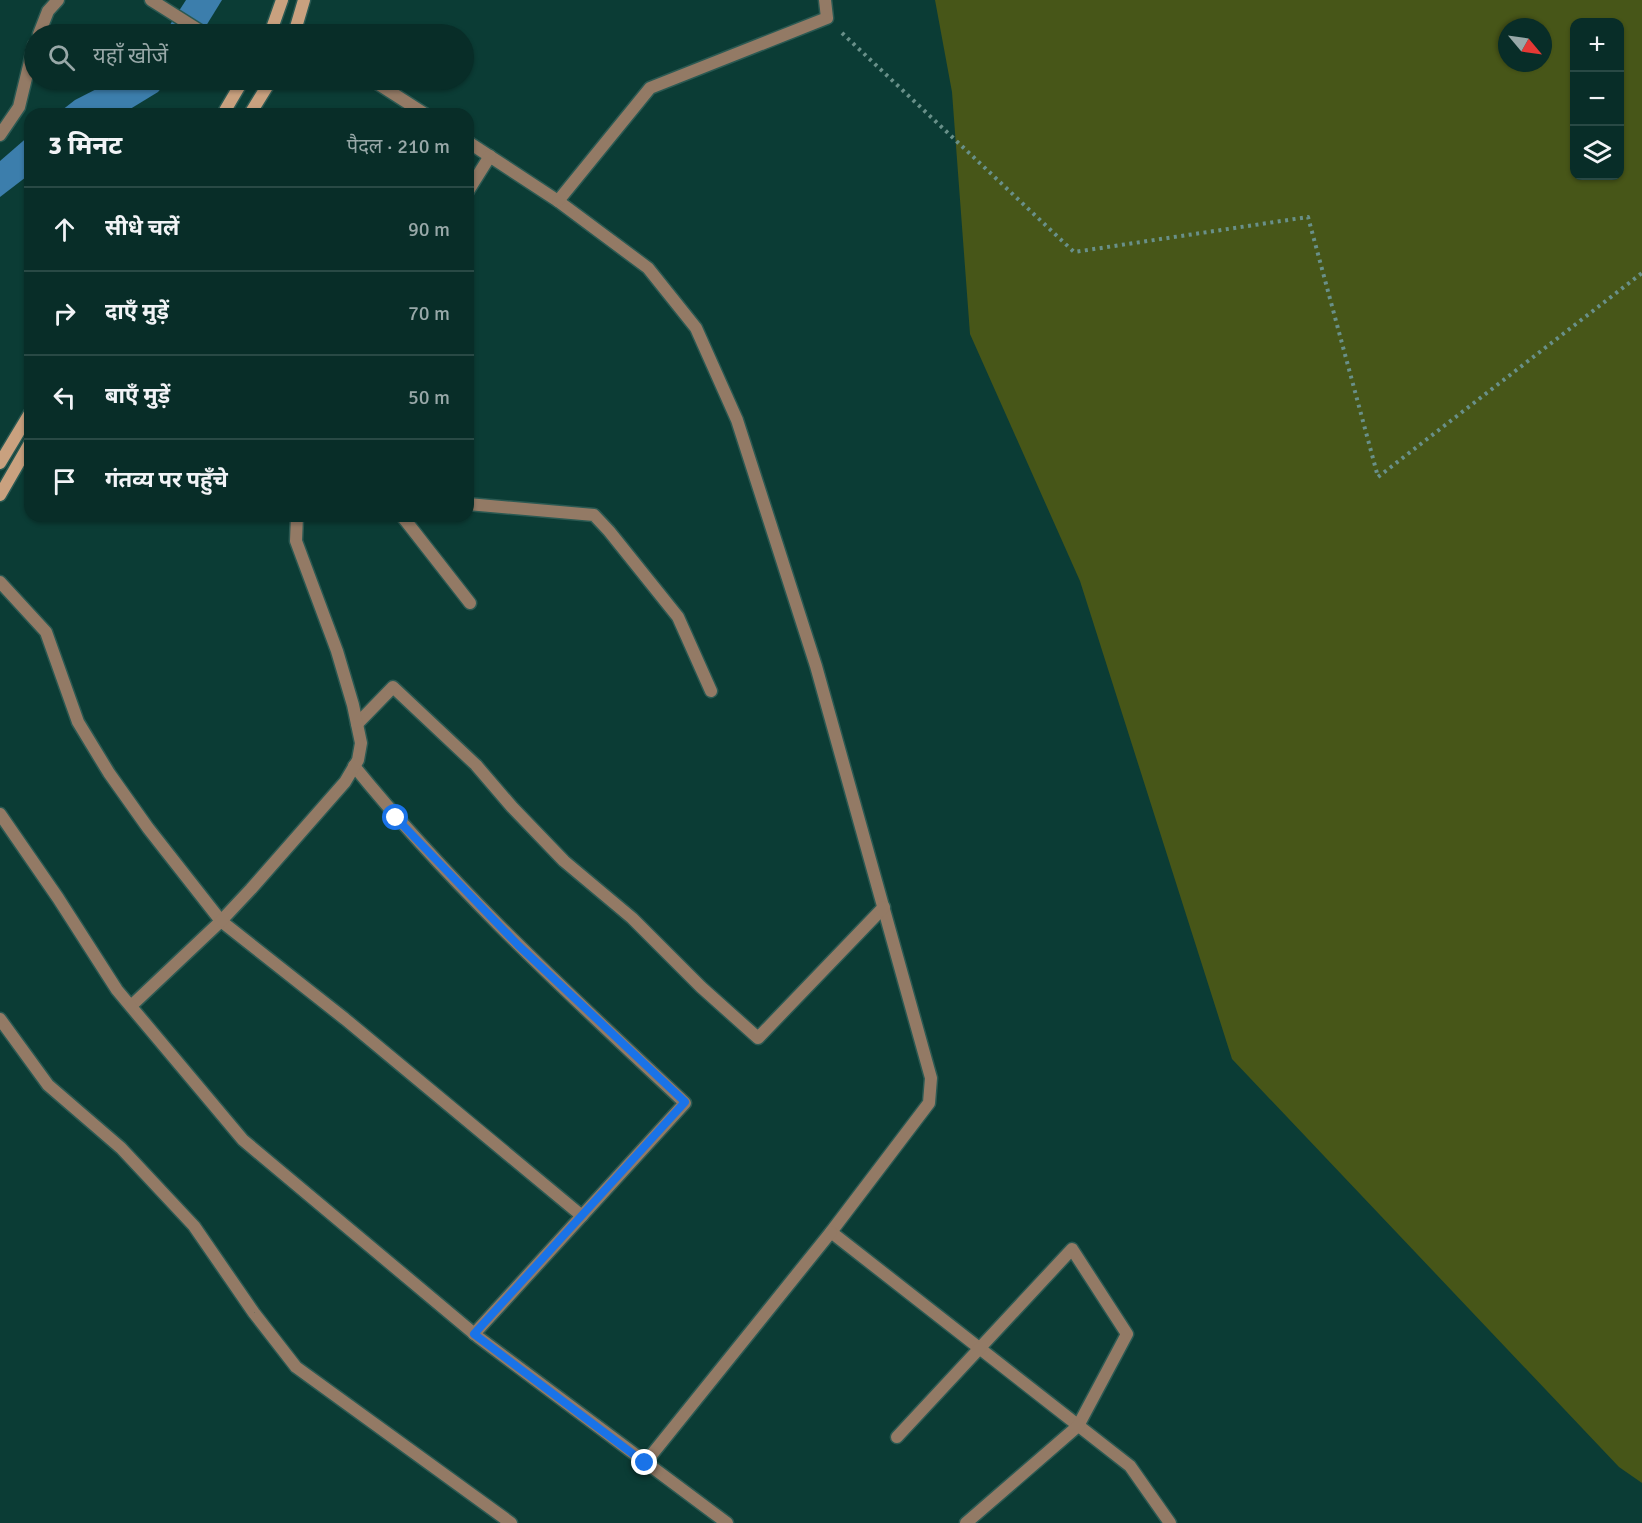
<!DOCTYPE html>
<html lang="hi">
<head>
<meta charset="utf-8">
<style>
	body { margin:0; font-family:Signika,"Noto Sans Devanagari",sans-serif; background:#163934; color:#f1f3f6 }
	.controls { position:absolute; right:18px; top:18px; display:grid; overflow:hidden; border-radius:12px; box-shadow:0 2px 4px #0004 }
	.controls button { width:54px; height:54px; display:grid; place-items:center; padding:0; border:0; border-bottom:2px solid #294945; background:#082d28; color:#f1f3f6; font:30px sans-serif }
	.compass { position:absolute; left:1498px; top:18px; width:54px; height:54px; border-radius:50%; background:#082d28; box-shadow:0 2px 4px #0004; rotate:119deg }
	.stop { position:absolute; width:18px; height:18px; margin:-14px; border:4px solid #1a73e8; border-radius:50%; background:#fff }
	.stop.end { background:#1a73e8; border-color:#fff; box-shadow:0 2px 6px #0008 }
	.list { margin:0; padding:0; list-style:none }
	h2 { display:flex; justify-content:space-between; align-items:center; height:78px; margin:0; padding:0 24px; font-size:26px }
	h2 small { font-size:20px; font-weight:400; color:#98a8a8 }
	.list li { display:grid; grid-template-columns:39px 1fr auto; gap:18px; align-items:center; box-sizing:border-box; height:84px; padding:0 24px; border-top:2px solid #294945 }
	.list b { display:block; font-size:22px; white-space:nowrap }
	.list em { font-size:20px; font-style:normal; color:#98a8a8 }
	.icon { flex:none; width:33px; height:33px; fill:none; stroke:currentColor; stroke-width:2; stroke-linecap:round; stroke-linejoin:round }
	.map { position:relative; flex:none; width:1642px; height:1523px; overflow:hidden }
	.search { position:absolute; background:#082d28; box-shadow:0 2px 4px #0004; left:24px; top:24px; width:450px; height:66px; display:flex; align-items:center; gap:15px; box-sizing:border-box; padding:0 21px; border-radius:33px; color:#98a8a8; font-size:22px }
	.panel { position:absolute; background:#082d28; box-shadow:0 2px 4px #0004; left:24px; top:108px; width:450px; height:414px; border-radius:18px }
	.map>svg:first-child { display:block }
</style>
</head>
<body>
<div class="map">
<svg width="1642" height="1523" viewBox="0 0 1642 1523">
	<rect width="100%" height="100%" fill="#0b3c35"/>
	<!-- green -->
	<path fill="#475618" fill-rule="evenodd" d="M935,0H1642V1483L1619,1467L1232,1059L1080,581L970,334L952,92ZM1574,22H1620V176H1574ZM1507,27H1543V63H1507Z"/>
	<!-- water -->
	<g fill="#3c7eac">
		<polygon points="186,0 222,0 201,34 164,34"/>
		<polygon points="114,80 168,80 158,92 122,114 57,114 75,100"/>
		<polygon points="30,135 30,174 0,197 0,161"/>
	</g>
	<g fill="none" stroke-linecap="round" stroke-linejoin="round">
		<!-- minor casing -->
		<g stroke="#2b5952" stroke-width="15">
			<g id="minor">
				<polyline points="151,0 205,34"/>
				<polyline points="39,34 48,11 58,0"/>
				<polyline points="372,80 425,114"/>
				<polyline points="0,135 19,107 34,45"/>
				<polyline points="468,142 558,201 648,268 696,328 737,420 816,666 931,1078 929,1103 831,1232 1130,1466 1170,1523"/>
				<polyline points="468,191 490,156"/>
				<polyline points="558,201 650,88 827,18 825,0"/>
				<polyline points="468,504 594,515 609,531 678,617 711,691"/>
				<polyline points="402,516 470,603"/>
				<polyline points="0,582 46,632 78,722 109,773 148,828 221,921 345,1019 582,1216"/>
				<polyline points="357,724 393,687 476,765 512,807 564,861 632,918 701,987 758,1038 884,907"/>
				<path d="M354,766C453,888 570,995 685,1103L474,1334"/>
				<polyline points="131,1006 221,921 251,889 345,782 358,760 361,743 353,705 337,651 296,541 297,516"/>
				<polyline points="897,1437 1072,1249 1127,1334 1078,1426 966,1523"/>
				<polyline points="645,1463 831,1232"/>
			</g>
		</g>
		<!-- tertiary casing -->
		<g stroke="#2b5952" stroke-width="15">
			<g id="tertiary">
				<polyline points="0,814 58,898 117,990 243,1140 478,1337 727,1523"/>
				<polyline points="0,1019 48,1085 121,1148 194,1226 254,1313 296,1367 511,1523"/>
			</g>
		</g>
		<!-- secondary casing -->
		<g stroke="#2b5952" stroke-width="15">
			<g id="secondary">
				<polyline points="270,34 282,0"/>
				<polyline points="294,34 304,0"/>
				<polyline points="223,114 243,80"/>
				<polyline points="250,114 271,80"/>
				<polyline points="0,463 30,413"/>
				<polyline points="0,495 30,443"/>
			</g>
		</g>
		<!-- path -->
		<polyline stroke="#699089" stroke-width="4" stroke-dasharray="3 4.5" stroke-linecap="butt" points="842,33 1074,252 1308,217 1378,477 1642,273"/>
		<!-- minor -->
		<use href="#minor" stroke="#937a65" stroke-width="12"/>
		<!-- tertiary -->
		<use href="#tertiary" stroke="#937a65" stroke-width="12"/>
		<!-- secondary -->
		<use href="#secondary" stroke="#c9a17f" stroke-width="12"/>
	</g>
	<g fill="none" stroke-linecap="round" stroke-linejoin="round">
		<!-- route -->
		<polyline stroke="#1a73e8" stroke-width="8" points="396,818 518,945 685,1102 474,1334 645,1463"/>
	</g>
</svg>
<div class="controls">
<button>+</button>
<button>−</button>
<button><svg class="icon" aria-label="layers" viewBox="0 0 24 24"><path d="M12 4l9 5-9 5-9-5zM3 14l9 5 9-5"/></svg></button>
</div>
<svg class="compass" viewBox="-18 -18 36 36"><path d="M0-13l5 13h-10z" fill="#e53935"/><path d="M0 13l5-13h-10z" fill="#98a8a8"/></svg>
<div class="stop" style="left:396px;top:818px"></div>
<div class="stop end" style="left:645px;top:1463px"></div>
<div class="search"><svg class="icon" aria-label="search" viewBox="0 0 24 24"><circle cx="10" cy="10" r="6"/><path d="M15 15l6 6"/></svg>यहाँ खोजें</div>
<section class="panel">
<h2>3 मिनट<small>पैदल · 210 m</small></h2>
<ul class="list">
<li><svg class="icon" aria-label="ahead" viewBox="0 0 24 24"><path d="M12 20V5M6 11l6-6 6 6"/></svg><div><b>सीधे चलें</b></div><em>90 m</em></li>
<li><svg class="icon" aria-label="right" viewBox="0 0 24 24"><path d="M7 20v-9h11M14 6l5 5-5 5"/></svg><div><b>दाएँ मुड़ें</b></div><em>70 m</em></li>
<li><svg class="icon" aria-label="left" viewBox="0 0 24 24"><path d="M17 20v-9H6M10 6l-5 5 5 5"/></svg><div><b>बाएँ मुड़ें</b></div><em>50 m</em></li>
<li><svg class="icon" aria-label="arrive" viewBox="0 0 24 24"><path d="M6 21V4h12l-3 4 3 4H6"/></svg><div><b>गंतव्य पर पहुँचे</b></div></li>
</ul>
</section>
</div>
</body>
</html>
